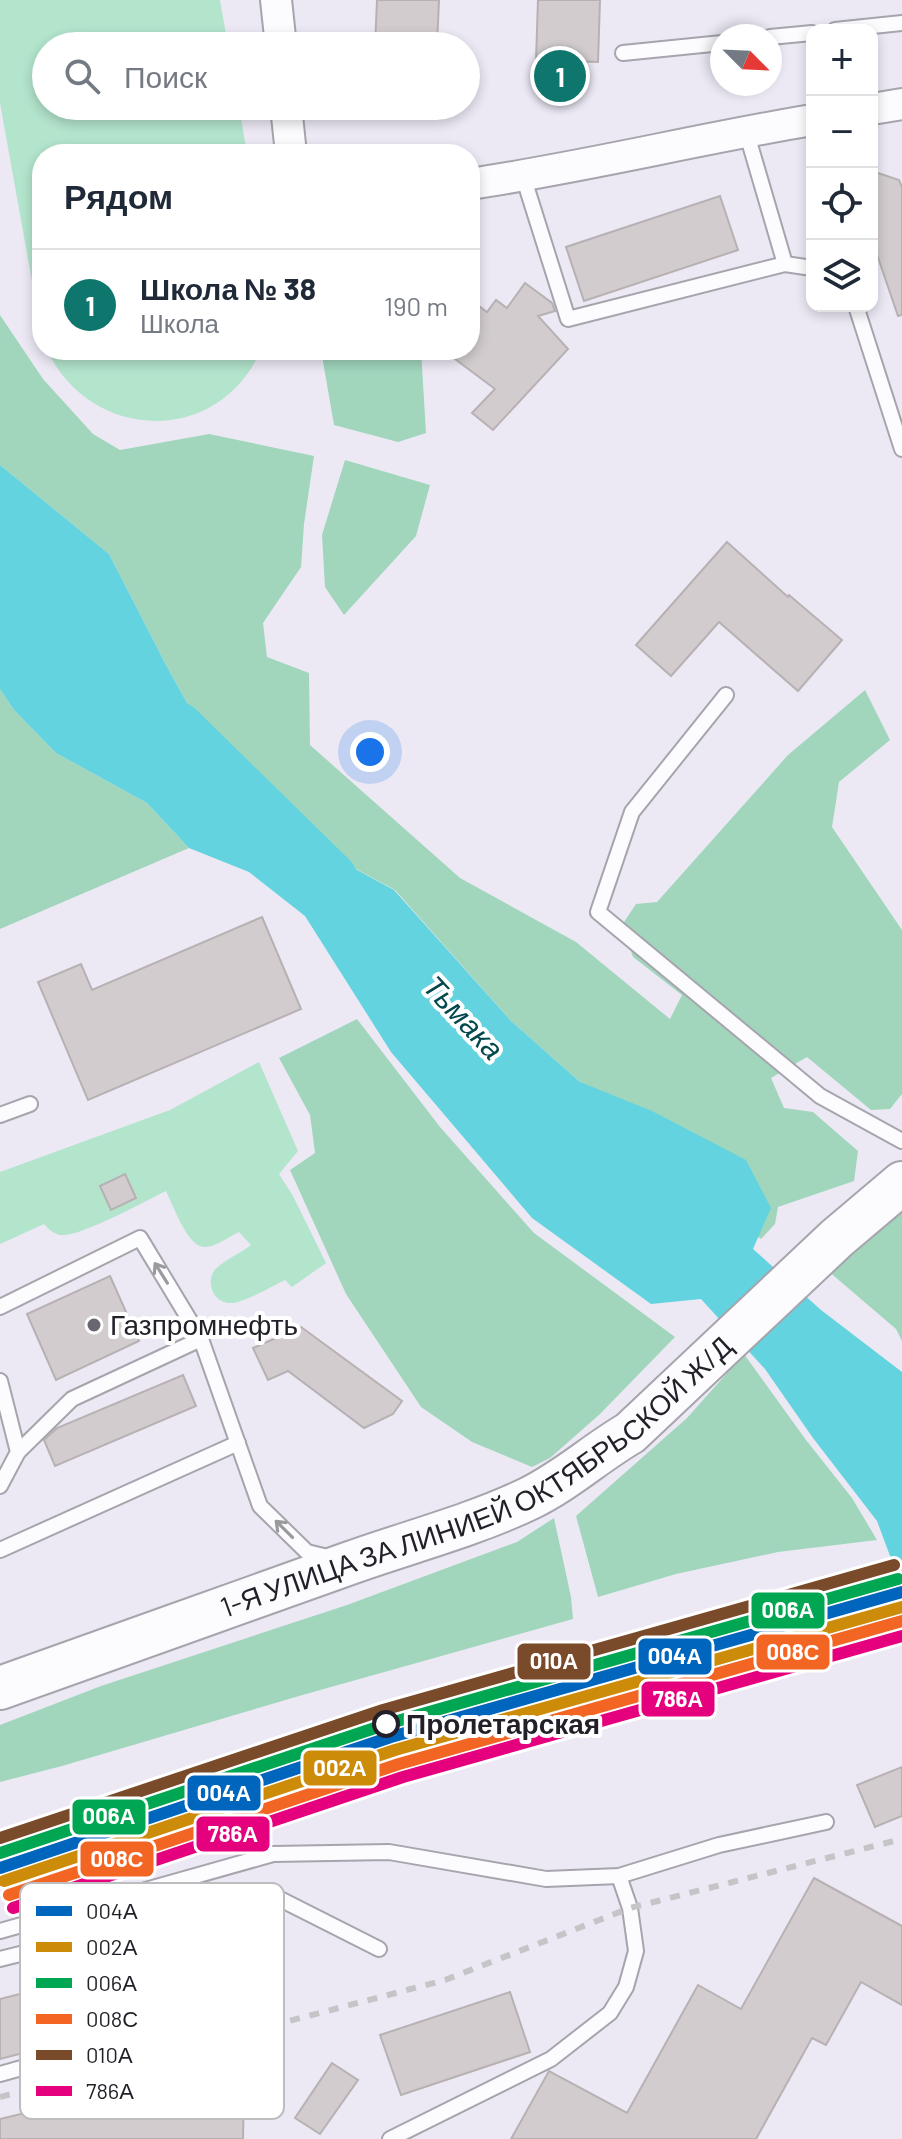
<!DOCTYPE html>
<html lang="ru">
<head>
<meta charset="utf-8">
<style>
	body { margin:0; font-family:Barlow,sans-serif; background:#f6f6f7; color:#1f2937 }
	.controls { position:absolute; right:24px; top:24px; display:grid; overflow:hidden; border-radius:16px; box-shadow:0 4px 12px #0003 }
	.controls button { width:72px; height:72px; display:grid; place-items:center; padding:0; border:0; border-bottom:2px solid #e0e1e3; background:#fff; color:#1f2937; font:40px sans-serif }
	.compass { position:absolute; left:710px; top:24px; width:72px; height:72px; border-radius:50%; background:#fff; box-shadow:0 4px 12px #0003; rotate:114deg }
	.you { position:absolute; left:370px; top:752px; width:28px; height:28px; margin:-20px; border:6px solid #fff; border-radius:50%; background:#1a73e8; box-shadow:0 0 0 12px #1a73e833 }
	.badge { display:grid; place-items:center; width:52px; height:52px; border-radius:50%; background:#0f766e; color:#fff; font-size:26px; font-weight:700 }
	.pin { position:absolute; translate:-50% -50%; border:4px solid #fff; box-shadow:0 2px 8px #0006 }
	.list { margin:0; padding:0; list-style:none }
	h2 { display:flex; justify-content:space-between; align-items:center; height:104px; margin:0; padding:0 32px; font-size:34px }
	h2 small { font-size:26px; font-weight:400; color:#747a83 }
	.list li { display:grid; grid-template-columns:52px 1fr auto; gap:24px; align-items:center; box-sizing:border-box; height:112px; padding:0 32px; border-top:2px solid #e0e1e3 }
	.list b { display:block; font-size:30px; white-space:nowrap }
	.list p { margin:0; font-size:26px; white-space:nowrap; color:#747a83 }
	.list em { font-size:26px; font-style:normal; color:#747a83 }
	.icon { flex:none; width:44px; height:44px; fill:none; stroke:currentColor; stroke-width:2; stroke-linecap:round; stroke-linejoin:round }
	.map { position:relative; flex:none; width:902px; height:2139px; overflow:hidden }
	.search { position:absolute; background:#fff; box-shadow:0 4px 12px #0003; left:32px; top:32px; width:448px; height:88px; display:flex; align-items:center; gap:20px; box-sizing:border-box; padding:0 28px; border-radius:44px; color:#747a83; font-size:30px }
	.panel { position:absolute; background:#fff; box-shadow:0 4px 12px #0003; left:32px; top:144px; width:448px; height:216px; border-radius:32px }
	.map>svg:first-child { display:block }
</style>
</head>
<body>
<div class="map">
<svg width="902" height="2139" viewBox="0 0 902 2139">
	<rect width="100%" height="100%" fill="#ece9f5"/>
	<!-- green -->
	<g fill="#b3e4cc">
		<polygon points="0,0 220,0 228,46 46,46 46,106 239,106 247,154 42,154 42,337 0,103"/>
		<path d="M47,350H261C219,446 91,443 47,350Z"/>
		<path d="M259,1062L298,1151L279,1174L293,1196L326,1263L292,1287L285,1280C273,1286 243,1303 231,1303C212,1304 203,1277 219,1266C228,1258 241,1253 251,1245L239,1232C229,1237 214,1248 204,1247C187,1246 173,1205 166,1191C145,1201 79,1238 60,1235C53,1233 48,1229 44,1224L0,1244V1172L170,1110Z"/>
	</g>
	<!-- forest -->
	<g fill="#a1d6bd">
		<polygon points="0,315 43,379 93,434 120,450 209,434 314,456 304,524 301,567 263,623 267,657 309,673 310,745 460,878 576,942 670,1019 682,995 633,957 622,925 636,904 657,902 788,755 865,690 890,740 839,782 832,827 902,930 902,1094 890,1109 871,1110 807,1057 771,1078 784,1108 813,1112 858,1151 854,1181 778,1207 775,1224 761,1239 597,1122 580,1082 511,1021 395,890 285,831 223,768 166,665 109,554 0,465"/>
		<polygon points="321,350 352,350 353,358 391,350 421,350 426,433 398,442 334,425"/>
		<polygon points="345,460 430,485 416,536 344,615 325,587 322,535"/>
		<polygon points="0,689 14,710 56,753 147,803 189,848 0,929"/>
		<polygon points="357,1019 440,1127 534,1233 675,1337 600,1414 550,1458 532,1467 472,1442 421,1407 346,1294 290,1170 315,1153 310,1115 279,1058"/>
		<polygon points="902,1203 902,1341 896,1329 827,1270"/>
		<polygon points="744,1354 806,1440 852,1498 877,1540 778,1552 676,1574 598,1597 576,1516 687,1418"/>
		<polygon points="554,1518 571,1597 573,1619 306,1694 62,1766 0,1782 0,1725 101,1686 347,1605 517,1542"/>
	</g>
	<!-- water -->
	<polygon fill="#62d3df" points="0,465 109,554 166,665 223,768 285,831 394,890 511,1021 580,1082 652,1111 746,1160 771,1208 753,1249 821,1310 902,1372 902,1588 877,1521 813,1438 765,1369 701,1299 651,1304 532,1218 391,1052 305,916 249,872 189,848 147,803 56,753 14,710 0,689"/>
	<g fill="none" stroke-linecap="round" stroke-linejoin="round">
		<!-- river -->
		<polyline stroke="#62d3df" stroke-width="46" points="179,725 334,877"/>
	</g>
	<!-- building -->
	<g fill="#d2ccce" stroke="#b7b1b4" stroke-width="2">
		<polygon points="377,0 439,0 437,46 375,46"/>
		<polygon points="538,0 600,0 598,62 536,60"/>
		<polygon points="872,171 899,180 902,187 902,315 898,316 872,240"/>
		<polygon points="720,196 738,250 584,301 566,247"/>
		<polygon points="525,283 552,303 555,311 538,316 568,349 493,430 472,413 495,389 443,350 470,350 470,299 487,312 496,300 507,308"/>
		<polygon points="727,542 788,597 789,595 842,640 798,691 719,622 671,676 636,645"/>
		<polygon points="262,917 301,1009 88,1100 38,982 81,964 92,990"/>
		<polygon points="125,1174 136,1198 111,1210 100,1186"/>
		<polygon points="110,1276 139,1341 56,1380 27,1314"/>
		<polygon points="301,1327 402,1401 393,1414 364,1428 288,1371 268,1380 253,1348"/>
		<polygon points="183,1375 196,1406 55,1466 44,1440 57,1428"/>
		<polygon points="902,1767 902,1816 875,1827 857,1785"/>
		<polygon points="814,1878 902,1926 902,2005 861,1982 826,2045 812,2038 756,2139 511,2139 549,2071 627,2113 698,1985 741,2009"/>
		<polygon points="92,1961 112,2037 60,2050 58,2044 0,2059 0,1999 43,1988 40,1975"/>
		<polygon points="510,1992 530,2052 401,2095 380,2035"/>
		<polygon points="332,2063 358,2080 320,2134 295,2118"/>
		<polygon points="145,2084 244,2092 243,2139 0,2139 0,2119"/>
	</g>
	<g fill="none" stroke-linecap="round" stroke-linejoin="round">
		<!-- lane casing -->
		<g stroke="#a6a4ad" stroke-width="18">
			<g id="lane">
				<polyline points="835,30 902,23"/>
				<polyline points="770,37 812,33"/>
				<polyline points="623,53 722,43"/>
				<polyline points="746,131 785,264 812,268"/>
				<polyline points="523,176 568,319 785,264"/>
				<polyline points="856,306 902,449"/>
				<polyline points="726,695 632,812 598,912 820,1096 902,1141"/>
				<polyline points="0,1115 30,1104"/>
				<polyline points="0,1307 140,1238 201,1339 260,1506 307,1552 332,1558"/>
				<polyline points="0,1381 18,1452 0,1486"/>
				<polyline points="18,1452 72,1399 201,1339"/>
				<polyline points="0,1550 238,1443"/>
				<polyline points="0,1931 273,1854 389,1852 546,1879 619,1876 719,1845 826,1822"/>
				<polyline points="0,1959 241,1899 278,1898 379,1949"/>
				<polyline points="0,2074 25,2067"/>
				<polyline points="390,2139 551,2059 610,2013 626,1987 636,1951 630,1908 619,1876"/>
			</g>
		</g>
		<!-- street casing -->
		<g stroke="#a6a4ad" stroke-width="34">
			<g id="street">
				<polyline points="276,0 281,46"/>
				<polyline points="286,106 291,154"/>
				<polyline points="872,109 902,104"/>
				<path d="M470,184C585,167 698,139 812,120"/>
			</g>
		</g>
		<!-- secondary casing -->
		<g stroke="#a6a4ad" stroke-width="46">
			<g id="secondary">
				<path id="s1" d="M0,1688C117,1647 233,1604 350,1563C409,1542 471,1526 528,1499C567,1480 594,1454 630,1433L837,1238L902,1183"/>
			</g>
		</g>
		<!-- lane -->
		<use href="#lane" stroke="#fcfcfe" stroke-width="14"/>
		<!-- street -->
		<use href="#street" stroke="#fcfcfe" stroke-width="30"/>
		<!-- secondary -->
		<use href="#secondary" stroke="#fcfcfe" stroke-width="42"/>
		<!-- rail -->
		<polyline stroke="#c5c4c7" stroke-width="6" stroke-dasharray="10 10" stroke-linecap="butt" points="0,2097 445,1980 630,1908 902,1839"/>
		<!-- rail-1 casing -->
		<g stroke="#fff" stroke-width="18">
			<polyline id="rail-1" points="0,1868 391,1737 902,1592"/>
		</g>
		<!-- rail-2 casing -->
		<g stroke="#fff" stroke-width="18">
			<polyline id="rail-2" points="4,1881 395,1750 902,1607"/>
		</g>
		<!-- rail-3 casing -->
		<g stroke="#fff" stroke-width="18">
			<polyline id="rail-3" points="0,1853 387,1724 898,1579"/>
		</g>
		<!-- rail-4 casing -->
		<g stroke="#fff" stroke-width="18">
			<polyline id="rail-4" points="9,1895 399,1764 902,1621"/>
		</g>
		<!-- rail-5 casing -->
		<g stroke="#fff" stroke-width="18">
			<polyline id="rail-5" points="0,1838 383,1710 894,1565"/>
		</g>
		<!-- rail-6 casing -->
		<g stroke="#fff" stroke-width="18">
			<polyline id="rail-6" points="13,1908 403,1777 902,1636"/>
		</g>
		<!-- rail-1 -->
		<use href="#rail-1" stroke="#0065bd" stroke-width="12"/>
		<!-- rail-2 -->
		<use href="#rail-2" stroke="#cc8b08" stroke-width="12"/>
		<!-- rail-3 -->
		<use href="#rail-3" stroke="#00a651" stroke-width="12"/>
		<!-- rail-4 -->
		<use href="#rail-4" stroke="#f26522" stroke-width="12"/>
		<!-- rail-5 -->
		<use href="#rail-5" stroke="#7a4b2a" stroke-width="12"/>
		<!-- rail-6 -->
		<use href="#rail-6" stroke="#e5007d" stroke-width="12"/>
	</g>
	<!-- one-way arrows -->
	<defs><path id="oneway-shaft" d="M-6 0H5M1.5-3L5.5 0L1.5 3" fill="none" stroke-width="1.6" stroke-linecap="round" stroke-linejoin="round" transform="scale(2)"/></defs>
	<g stroke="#9a999e">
		<use href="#oneway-shaft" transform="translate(161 1273) rotate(-122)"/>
		<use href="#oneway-shaft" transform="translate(284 1529) rotate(-135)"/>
	</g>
	<!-- markers -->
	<circle fill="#696670" stroke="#fff" stroke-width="3" cx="94" cy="1325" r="8"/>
	<circle fill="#fff" stroke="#221f28" stroke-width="4" cx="386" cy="1724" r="12"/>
	<g text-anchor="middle" stroke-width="8" stroke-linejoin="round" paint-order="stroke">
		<!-- poi labels -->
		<g font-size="28" fill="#221f28" stroke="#fff" text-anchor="start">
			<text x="110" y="1335">Газпромнефть</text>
		</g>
		<!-- street labels -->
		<g font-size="28" fill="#221f28" stroke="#fff">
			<text dy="10" stroke="none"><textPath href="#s1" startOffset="526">1-Я УЛИЦА ЗА ЛИНИЕЙ ОКТЯБРЬСКОЙ Ж/Д</textPath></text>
		</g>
		<!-- stop labels -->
		<g font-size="28" font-weight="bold" fill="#221f28" stroke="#fff" text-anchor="start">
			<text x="406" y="1734">Пролетарская</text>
		</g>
		<!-- water labels -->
		<g font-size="30" font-style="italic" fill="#02484d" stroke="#fff">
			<text transform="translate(463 1018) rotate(47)" y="10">Тьмака</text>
		</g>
	</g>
	<!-- legend -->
	<rect x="20" y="1883" width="264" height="236" rx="12" fill="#fff" stroke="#bdbcbe" stroke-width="2"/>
	<rect x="36" y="1906" width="36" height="10" fill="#0065bd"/>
	<rect x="36" y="1942" width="36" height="10" fill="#cc8b08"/>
	<rect x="36" y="1978" width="36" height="10" fill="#00a651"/>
	<rect x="36" y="2014" width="36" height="10" fill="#f26522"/>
	<rect x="36" y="2050" width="36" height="10" fill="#7a4b2a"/>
	<rect x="36" y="2086" width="36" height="10" fill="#e5007d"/>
	<g font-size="22" fill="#221f28">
		<text x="86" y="1919">004А</text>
		<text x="86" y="1955">002А</text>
		<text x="86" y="1991">006А</text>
		<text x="86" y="2027">008С</text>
		<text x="86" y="2063">010А</text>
		<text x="86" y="2099">786А</text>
	</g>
	<g stroke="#fff" stroke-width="3">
		<rect x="750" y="1591" width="76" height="39" rx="8" fill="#00a651"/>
		<rect x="755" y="1633" width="76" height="38" rx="8" fill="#f26522"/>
		<rect x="637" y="1637" width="76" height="39" rx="8" fill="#0065bd"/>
		<rect x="516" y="1642" width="76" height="39" rx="8" fill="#7a4b2a"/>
		<rect x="640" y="1680" width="76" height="38" rx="8" fill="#e5007d"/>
		<rect x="302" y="1749" width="76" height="38" rx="8" fill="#cc8b08"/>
		<rect x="186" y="1774" width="76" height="38" rx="8" fill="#0065bd"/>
		<rect x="71" y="1798" width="76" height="38" rx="8" fill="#00a651"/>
		<rect x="195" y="1815" width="76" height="38" rx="8" fill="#e5007d"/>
		<rect x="79" y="1840" width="76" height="38" rx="8" fill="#f26522"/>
	</g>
	<g font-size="22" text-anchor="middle" font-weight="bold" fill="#fff">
		<text x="788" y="1618">006А</text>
		<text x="793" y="1660">008С</text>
		<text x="675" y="1664">004А</text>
		<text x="554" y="1669">010А</text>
		<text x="678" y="1707">786А</text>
		<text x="340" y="1776">002А</text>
		<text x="224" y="1801">004А</text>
		<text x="109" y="1824">006А</text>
		<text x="233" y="1842">786А</text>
		<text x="117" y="1867">008С</text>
	</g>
</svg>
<div class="controls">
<button>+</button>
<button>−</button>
<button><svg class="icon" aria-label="locate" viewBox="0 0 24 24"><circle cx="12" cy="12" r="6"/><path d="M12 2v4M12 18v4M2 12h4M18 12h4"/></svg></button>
<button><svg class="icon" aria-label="layers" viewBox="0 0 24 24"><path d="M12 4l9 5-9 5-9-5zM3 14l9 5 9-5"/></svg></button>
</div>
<svg class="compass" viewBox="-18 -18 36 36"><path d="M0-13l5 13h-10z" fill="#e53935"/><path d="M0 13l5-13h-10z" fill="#747a83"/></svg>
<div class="you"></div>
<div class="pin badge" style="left:560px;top:76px">1</div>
<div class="search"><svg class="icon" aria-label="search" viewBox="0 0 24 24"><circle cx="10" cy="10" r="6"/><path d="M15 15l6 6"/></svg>Поиск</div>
<section class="panel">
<h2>Рядом<small></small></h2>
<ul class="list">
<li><span class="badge">1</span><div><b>Школа № 38</b><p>Школа</p></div><em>190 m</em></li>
</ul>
</section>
</div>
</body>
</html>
